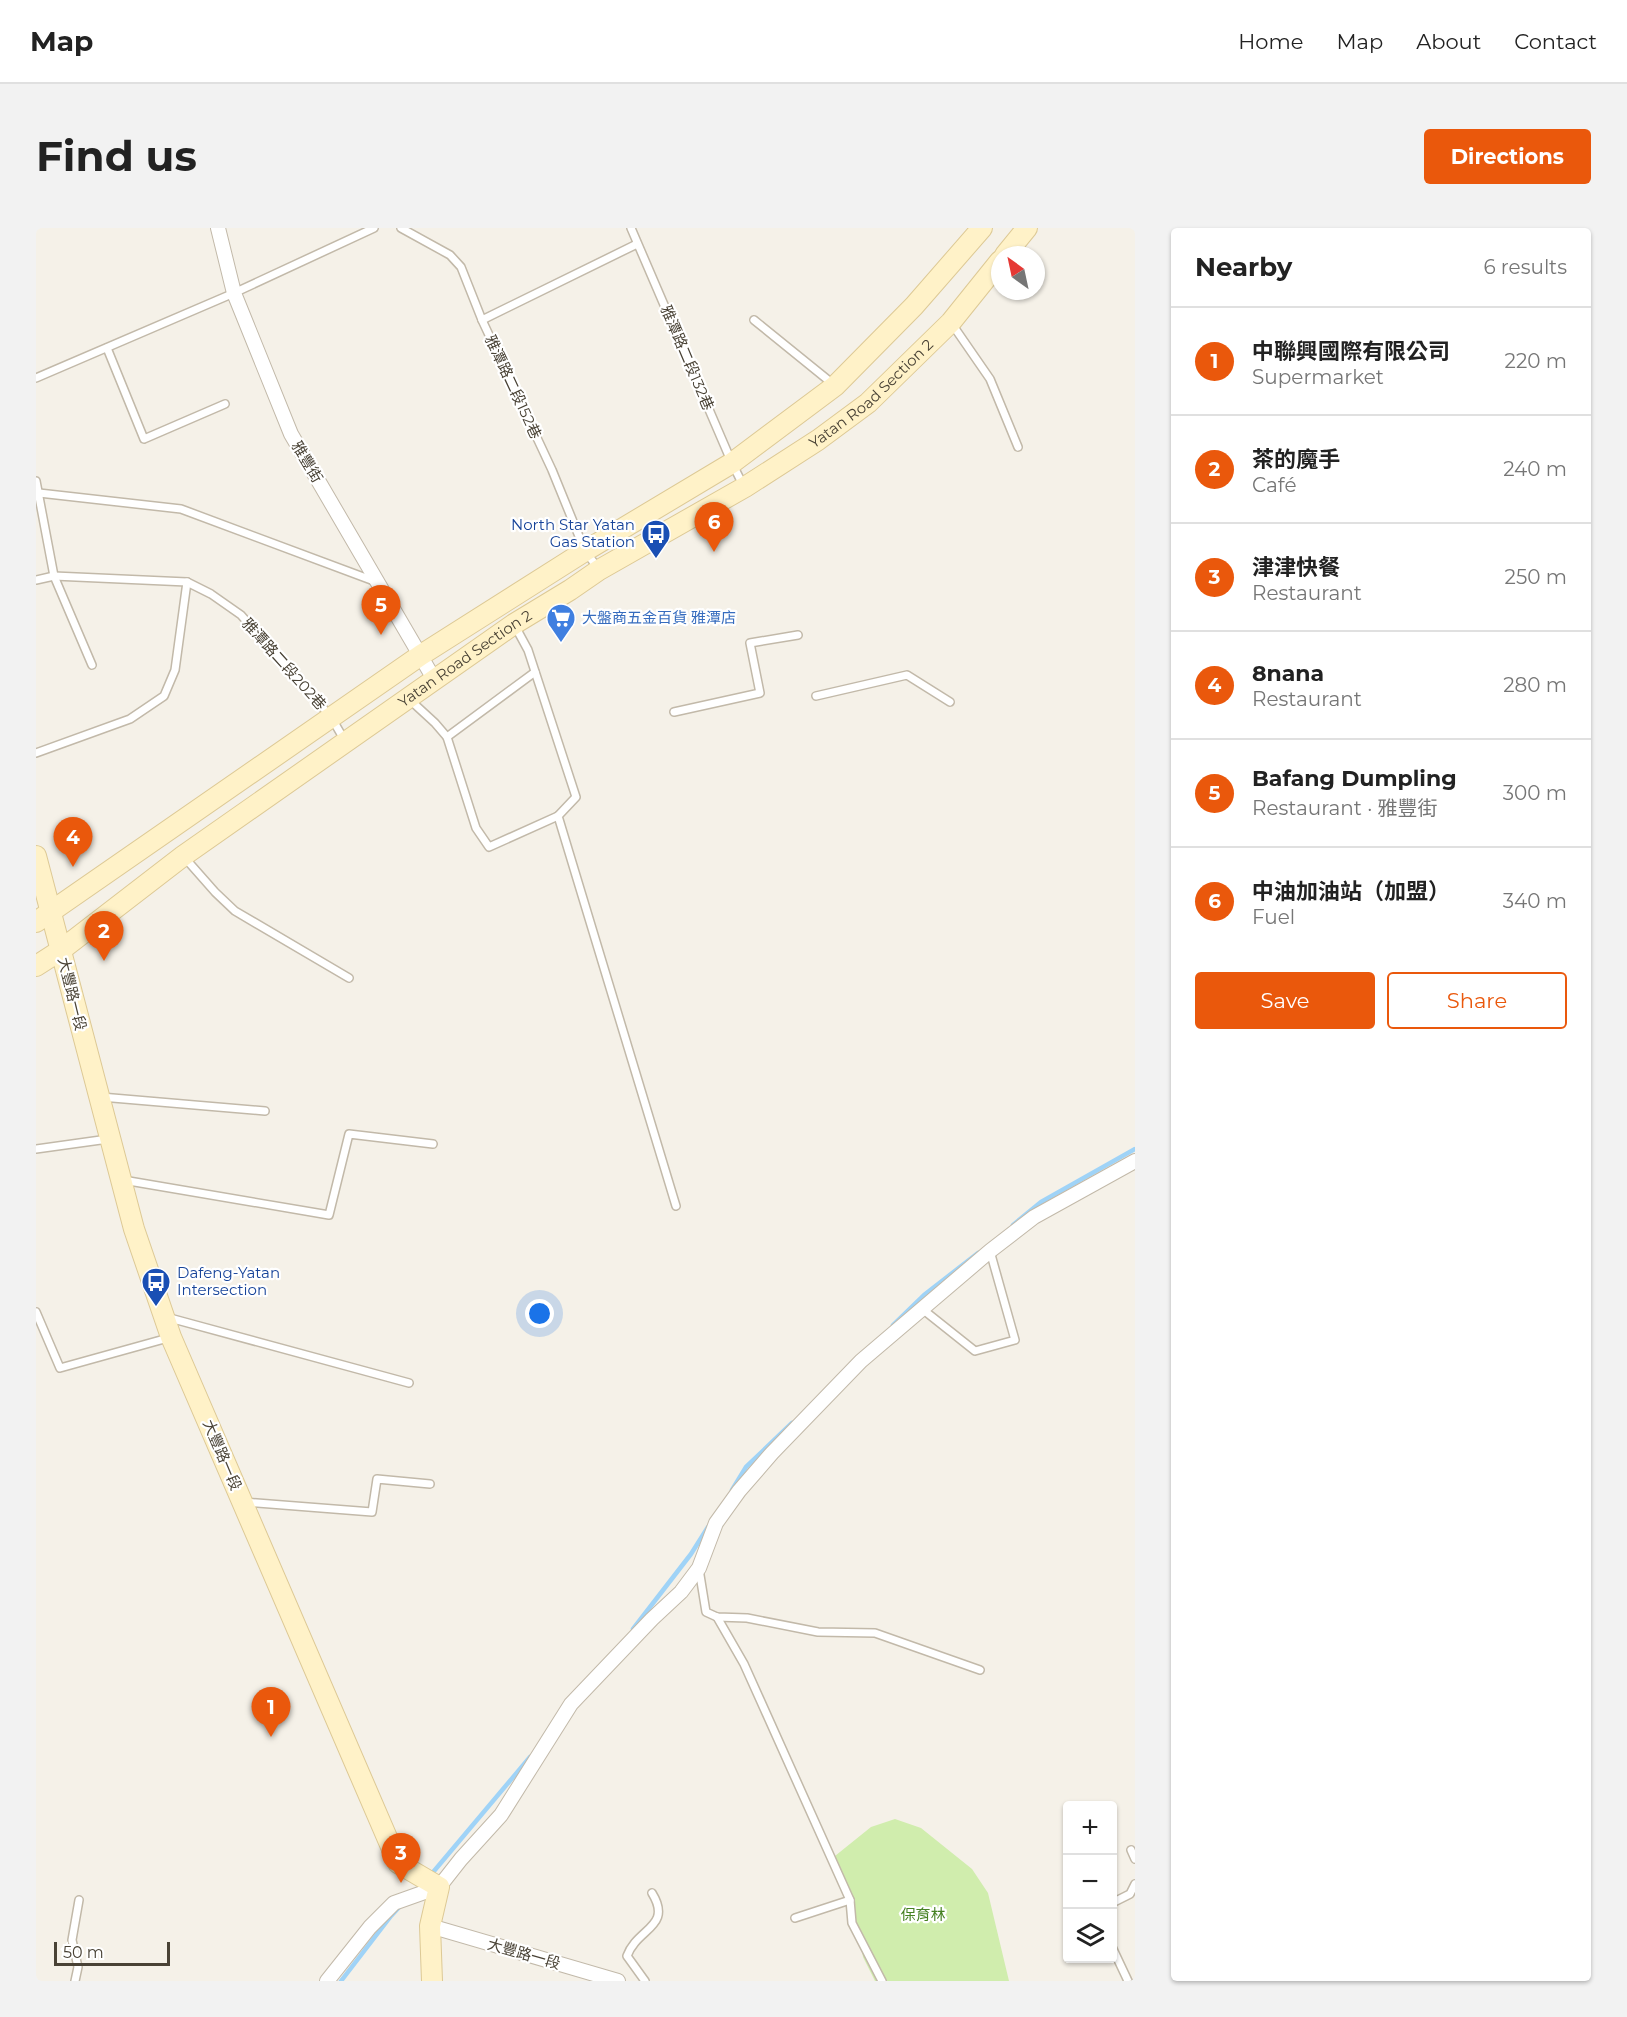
<!DOCTYPE html>
<html lang="en">
<head>
<meta charset="utf-8">
<style>
	body { margin:0; font-family:Montserrat,"Noto Sans TC",sans-serif; background:#f2f2f2; color:#222 }
	.controls { position:absolute; right:18px; bottom:18px; display:grid; overflow:hidden; border-radius:6px; box-shadow:0 2px 4px #0004 }
	.controls button { width:54px; height:54px; display:grid; place-items:center; padding:0; border:0; border-bottom:2px solid #e0e0e0; background:#fff; color:#222; font:30px sans-serif }
	.compass { position:absolute; left:955px; top:18px; width:54px; height:54px; border-radius:50%; background:#fff; box-shadow:0 2px 4px #0004; rotate:327deg }
	.scale { position:absolute; left:18px; bottom:15px; width:116px; box-sizing:border-box; padding-left:6px; border:3px solid #494235; border-top:0; font-size:16px; line-height:21px; white-space:nowrap; color:#494235; -webkit-text-stroke:4px #fff; paint-order:stroke }
	.you { position:absolute; left:504px; top:1086px; width:21px; height:21px; margin:-15px; border:4px solid #fff; border-radius:50%; background:#1a73e8; box-shadow:0 0 0 9px #1a73e833 }
	.badge { display:grid; place-items:center; width:39px; height:39px; border-radius:50%; background:#ea580c; color:#fff; font-size:20px; font-weight:700 }
	.pin { position:absolute; translate:-50% -50px; filter:drop-shadow(0 2px 3px #0008) }
	.pin::after { content:''; position:absolute; top:32px; width:21px; height:18px; background:inherit; clip-path:polygon(0 0,100% 0,50% 100%) }
	.list { margin:0; padding:0; list-style:none }
	h2 { display:flex; justify-content:space-between; align-items:center; height:78px; margin:0; padding:0 24px; font-size:26px }
	h2 small { font-size:20px; font-weight:400; color:#767676 }
	.list li { display:grid; grid-template-columns:39px 1fr auto; gap:18px; align-items:center; box-sizing:border-box; height:108px; padding:0 24px; border-top:2px solid #e0e0e0 }
	.list b { display:block; font-size:22px; white-space:nowrap }
	.list p { margin:0; font-size:20px; white-space:nowrap; color:#767676 }
	.list em { font-size:20px; font-style:normal; color:#767676 }
	.actions { display:flex; gap:12px; padding:18px 24px }
	.actions a { flex:1; padding:14px 0; border:2px solid #ea580c; border-radius:6px; text-align:center; font-size:21px; color:#ea580c }
	.actions .main { background:#ea580c; color:#fff }
	.icon { flex:none; width:33px; height:33px; fill:none; stroke:currentColor; stroke-width:2; stroke-linecap:round; stroke-linejoin:round }
	.map { position:relative; flex:none; width:1099px; height:1753px; overflow:hidden; border-radius:6px }
	header { display:flex; align-items:center; gap:36px; box-sizing:border-box; height:84px; padding:0 30px; background:#fff; border-bottom:2px solid #e0e0e0 }
	header strong { font-size:28px }
	nav { display:flex; gap:33px; margin-inline-start:auto; font-size:21px }
	.intro { display:flex; align-items:center; justify-content:space-between; box-sizing:border-box; height:144px; padding:0 36px }
	h1 { margin:0; font-size:42px }
	.button { padding:15px 27px; border-radius:6px; background:#ea580c; color:#fff; font-size:21px; font-weight:700 }
	main { display:flex; gap:36px; padding:0 36px }
	aside { flex:1; background:#fff; border-radius:6px; box-shadow:0 2px 4px #0004 }
	.map>svg:first-child { display:block }
</style>
</head>
<body>
<header>
<strong>Map</strong>
<nav><a>Home</a><a>Map</a><a>About</a><a>Contact</a></nav>
</header>
<div class="intro"><h1>Find us</h1><a class="button">Directions</a></div>
<main>
<div class="map">
<svg width="1099" height="1753" viewBox="0 0 1099 1753">
	<rect width="100%" height="100%" fill="#f5f1e8"/>
	<!-- green -->
	<polygon fill="#d0edad" points="859,1591 885,1600 936,1641 952,1665 973,1753 839,1753 827,1729 823,1704 814,1691 817,1675 799,1628 835,1599"/>
	<g fill="none" stroke-linecap="round" stroke-linejoin="round">
		<!-- stream -->
		<g stroke="#9fd3f7" stroke-width="4.5">
			<polyline points="977,997 1005,974 1099,921"/>
			<polyline points="857,1097 888,1067 942,1025"/>
			<polyline points="696,1262 710,1239 756,1195"/>
			<polyline points="597,1401 655,1326 672,1299"/>
			<polyline points="393,1649 494,1529"/>
			<polyline points="305,1753 355,1688 366,1676"/>
		</g>
		<!-- lane casing -->
		<g stroke="#c2b9a9" stroke-width="10">
			<g id="lane">
				<polyline points="365,0 414,27 425,39 446,92 516,242 549,323 562,340"/>
				<polyline points="595,0 696,235 707,257"/>
				<polyline points="446,92 601,16"/>
				<polyline points="718,92 797,156"/>
				<polyline points="916,96 954,151 982,219"/>
				<polyline points="71,120 108,211 189,176"/>
				<polyline points="0,150 198,65 338,0"/>
				<polyline points="0,253 18,348 56,437"/>
				<polyline points="3,265 145,281 338,353"/>
				<polyline points="0,352 18,348 151,354 175,366 205,387 295,489 309,513"/>
				<polyline points="479,398 492,422 540,569 522,588 640,978"/>
				<polyline points="780,468 871,447 914,474"/>
				<polyline points="374,472 399,495 411,509 440,600 453,619 522,588"/>
				<polyline points="638,484 724,465 714,415 762,407"/>
				<polyline points="411,509 499,444"/>
				<polyline points="0,525 94,491 128,468 139,442 151,354"/>
				<polyline points="149,630 179,664 199,683 313,750"/>
				<polyline points="65,869 229,883"/>
				<polyline points="0,921 72,911"/>
				<polyline points="87,952 293,987 313,906 397,916"/>
				<polyline points="885,1080 939,1123 979,1112 954,1023"/>
				<polyline points="0,1084 24,1140 132,1110"/>
				<polyline points="130,1089 373,1155"/>
				<polyline points="208,1274 336,1284 341,1251 394,1256"/>
				<polyline points="663,1341 670,1384 681,1389 711,1390 782,1404 839,1405 944,1442"/>
				<polyline points="681,1389 708,1436 814,1672 816,1695 846,1753"/>
				<polyline points="1095,1622 1099,1631"/>
				<polyline points="1076,1675 1094,1666 1099,1656"/>
				<polyline points="759,1690 814,1672"/>
				<polyline points="1076,1719 1092,1753"/>
				<polyline points="39,1753 42,1739 36,1712 43,1672"/>
				<path d="M609,1753L591,1728C601,1700 637,1699 616,1665"/>
			</g>
		</g>
		<!-- street casing -->
		<g stroke="#c2b9a9" stroke-width="16">
			<g id="street">
				<polyline points="182,0 198,65 255,206 398,451"/>
				<polyline points="394,1698 582,1753"/>
				<polyline points="291,1753 334,1699 358,1675 403,1659 425,1631 465,1587 535,1476 616,1391 645,1364 663,1340 680,1295 703,1263 736,1225 825,1133 954,1023 998,989 1099,933"/>
			</g>
		</g>
		<!-- secondary casing -->
		<g stroke="#ddc995" stroke-width="22">
			<g id="secondary">
				<polyline points="969,27 991,0"/>
				<polyline points="0,628 98,1001 135,1109 362,1635 403,1659 394,1698 396,1753"/>
				<polyline points="0,694 385,427 549,323 696,235 799,158 878,78 946,0"/>
				<path id="s1" d="M0,738L25,722L147,628L478,396L534,362L563,342L709,259L782,212L832,175L915,94L964,33"/>
			</g>
		</g>
		<!-- lane -->
		<use href="#lane" stroke="#fff" stroke-width="7"/>
		<!-- street -->
		<use href="#street" stroke="#fff" stroke-width="14"/>
		<!-- secondary -->
		<use href="#secondary" stroke="#fff2c8" stroke-width="20"/>
	</g>
	<!-- icons -->
	<defs>
		<g id="bus-pin" transform="scale(1.5)"><path d="M0 17L-7.5 6A9.5 9.5 0 1 1 7.5 6Z" fill="#1a4fb4" stroke="#fff"/><path d="M-5-6H5V4H4V6H2V4H-2V6H-4V4H-5ZM-3.5-4V0h7V-4ZM-3.5 1.2v1.5H-2V1.2ZM2 1.2v1.5H3.5V1.2Z" fill="#fff"/></g>
		<g id="supermarket-pin" transform="scale(1.5)"><path d="M0 17L-7.5 6A9.5 9.5 0 1 1 7.5 6Z" fill="#3f7fe0" stroke="#fff"/><path d="M-6-5.5h2.5l.6 2H6L4.5 2H-2.5L-4.4-4H-6ZM-1.5 3.2a1.3 1.3 0 1 0 .1 0ZM3 3.2a1.3 1.3 0 1 0 .1 0Z" fill="#fff"/></g>
	</defs>
	<g fill-rule="evenodd">
		<use href="#bus-pin" x="620" y="306"/>
		<use href="#supermarket-pin" x="525" y="390"/>
		<use href="#bus-pin" x="120" y="1054"/>
	</g>
	<g text-anchor="middle" stroke-width="4.5" stroke-linejoin="round" paint-order="stroke">
		<!-- street labels -->
		<g font-size="15" fill="#494235" stroke="#fff">
			<text transform="translate(651 130) rotate(67)" y="5">雅潭路二段132巷</text>
			<text transform="translate(477 159) rotate(65)" y="5">雅潭路二段152巷</text>
			<text dy="5" stroke="none"><textPath href="#s1" startOffset="1014">Yatan Road Section 2</textPath></text>
			<text transform="translate(271 234) rotate(59)" y="5">雅豐街</text>
			<text dy="5" stroke="none"><textPath href="#s1" startOffset="528">Yatan Road Section 2</textPath></text>
			<text transform="translate(248 436) rotate(48)" y="5">雅潭路二段202巷</text>
			<text transform="translate(36 766) rotate(76)" y="5">大豐路一段</text>
			<text transform="translate(186 1227) rotate(67)" y="5">大豐路一段</text>
			<text transform="translate(488 1726) rotate(16)" y="5">大豐路一段</text>
		</g>
		<!-- transit labels -->
		<g font-size="15" fill="#164399" stroke="#fff" text-anchor="end">
			<text x="599" y="302">North Star Yatan<tspan x="599" dy="17">Gas Station</tspan></text>
			<text x="141" y="1050" text-anchor="start">Dafeng-Yatan<tspan x="141" dy="17">Intersection</tspan></text>
		</g>
		<!-- shop labels -->
		<g font-size="15" fill="#366cbe" stroke="#fff" text-anchor="start">
			<text x="546" y="395">大盤商五金百貨 雅潭店</text>
		</g>
		<!-- park labels -->
		<g font-size="15" fill="#468123" stroke="#fff">
			<text x="887" y="1692">保育林</text>
		</g>
	</g>
</svg>
<div class="controls">
<button>+</button>
<button>−</button>
<button><svg class="icon" aria-label="layers" viewBox="0 0 24 24"><path d="M12 4l9 5-9 5-9-5zM3 14l9 5 9-5"/></svg></button>
</div>
<svg class="compass" viewBox="-18 -18 36 36"><path d="M0-13l5 13h-10z" fill="#e53935"/><path d="M0 13l5-13h-10z" fill="#767676"/></svg>
<div class="scale">50 m</div>
<div class="you"></div>
<div class="pin badge" style="left:235px;top:1509px">1</div>
<div class="pin badge" style="left:68px;top:733px">2</div>
<div class="pin badge" style="left:365px;top:1655px">3</div>
<div class="pin badge" style="left:37px;top:639px">4</div>
<div class="pin badge" style="left:345px;top:407px">5</div>
<div class="pin badge" style="left:678px;top:324px">6</div>
</div>
<aside>
<h2>Nearby<small>6 results</small></h2>
<ul class="list">
<li><span class="badge">1</span><div><b>中聯興國際有限公司</b><p>Supermarket</p></div><em>220 m</em></li>
<li><span class="badge">2</span><div><b>茶的魔手</b><p>Café</p></div><em>240 m</em></li>
<li><span class="badge">3</span><div><b>津津快餐</b><p>Restaurant</p></div><em>250 m</em></li>
<li><span class="badge">4</span><div><b>8nana</b><p>Restaurant</p></div><em>280 m</em></li>
<li><span class="badge">5</span><div><b>Bafang Dumpling</b><p>Restaurant · 雅豐街</p></div><em>300 m</em></li>
<li><span class="badge">6</span><div><b>中油加油站（加盟）</b><p>Fuel</p></div><em>340 m</em></li>
</ul>
<div class="actions"><a class="main">Save</a><a>Share</a></div>
</aside>
</main>
</body>
</html>
